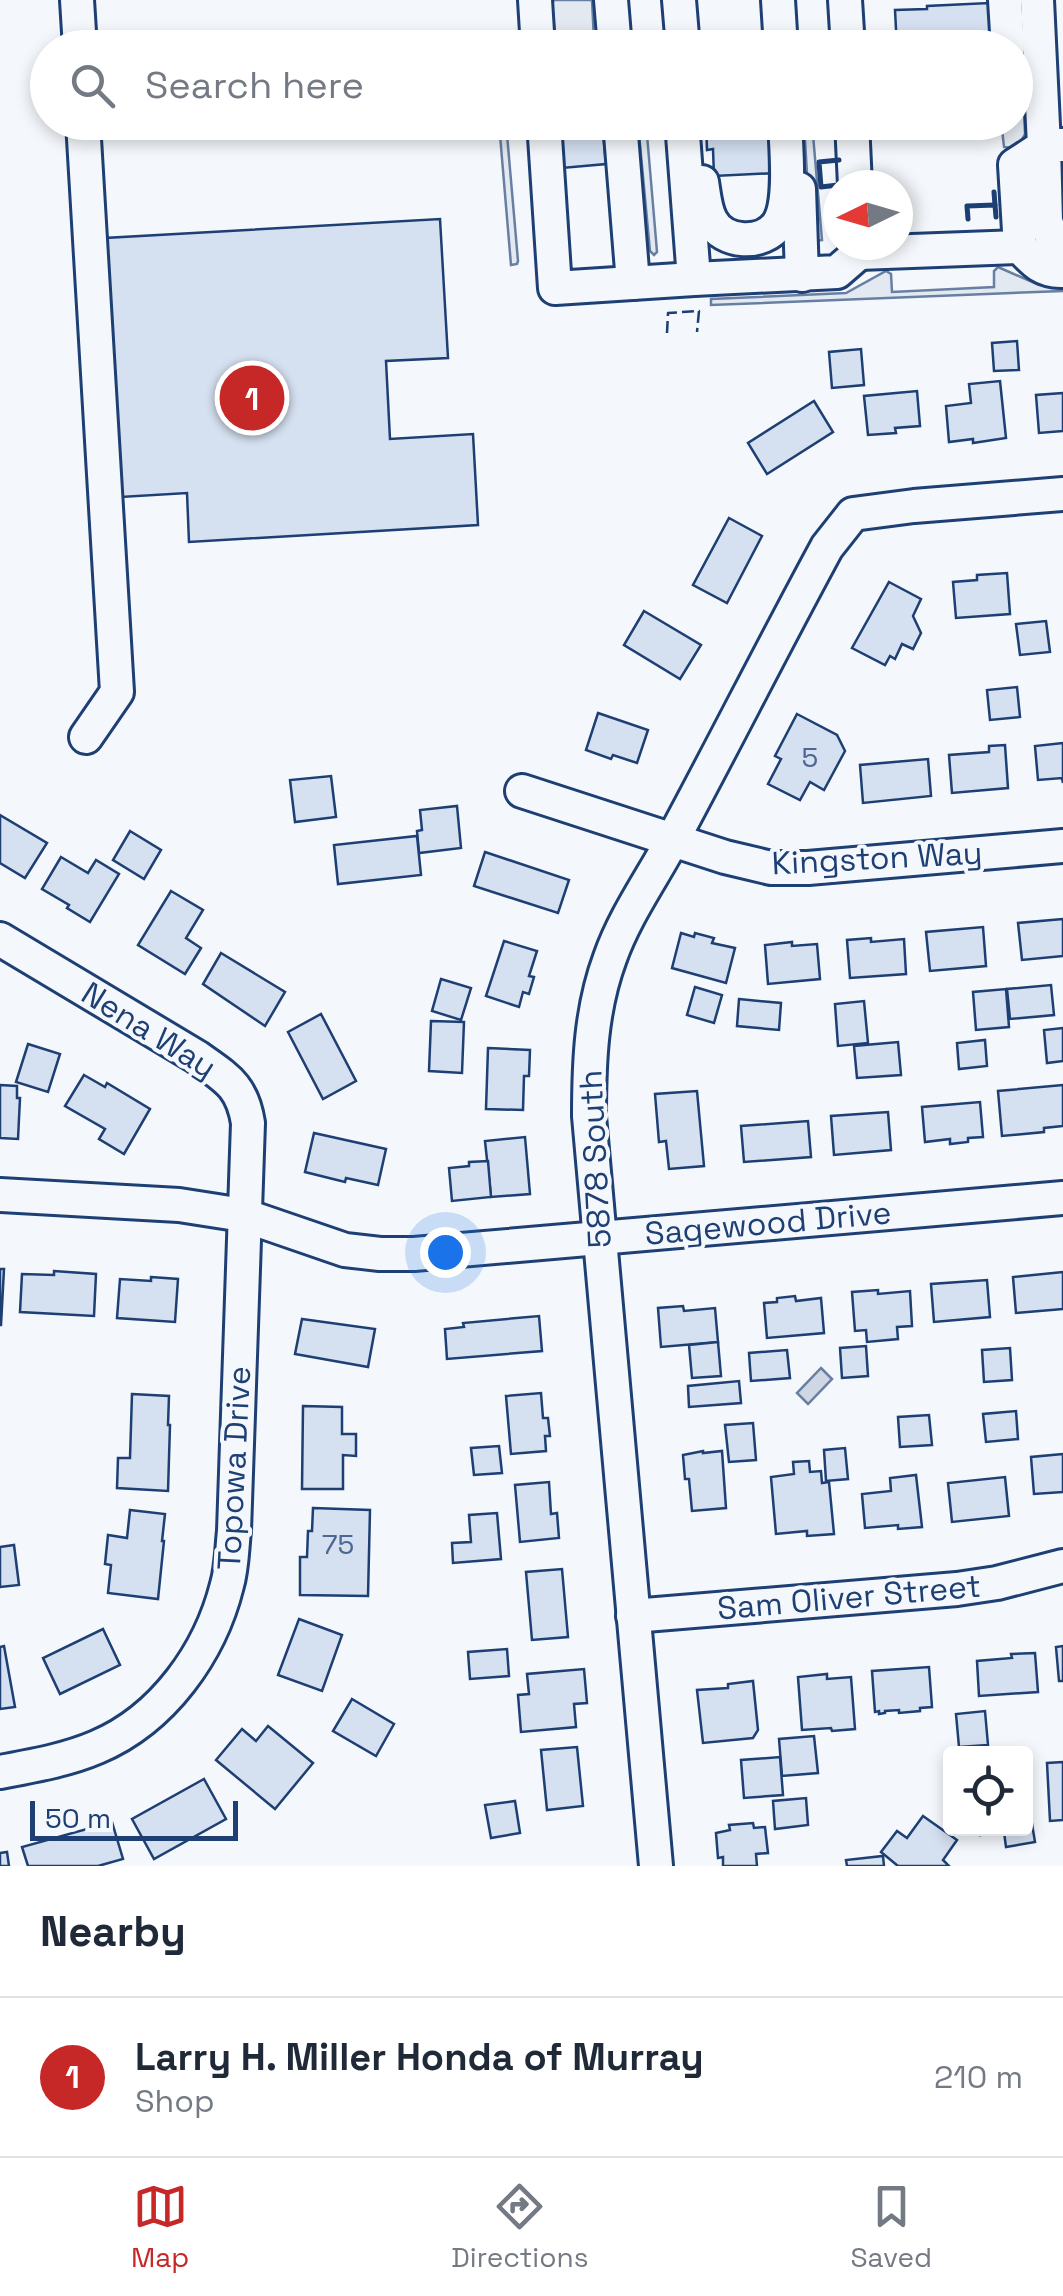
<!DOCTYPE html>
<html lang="en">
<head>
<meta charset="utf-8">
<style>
	body { margin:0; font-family:"Space Grotesk",sans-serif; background:#f2f2f3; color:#1f2937 }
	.controls { position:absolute; right:30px; bottom:30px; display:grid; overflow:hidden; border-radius:10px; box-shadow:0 5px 15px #0003 }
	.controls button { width:90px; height:90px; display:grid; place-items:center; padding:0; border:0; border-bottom:2px solid #e0e1e3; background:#fff; color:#1f2937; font:50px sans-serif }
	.compass { position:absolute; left:823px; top:170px; width:90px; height:90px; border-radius:50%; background:#fff; box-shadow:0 5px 15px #0003; rotate:265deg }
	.scale { position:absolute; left:30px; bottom:25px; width:208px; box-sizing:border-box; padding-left:10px; border:5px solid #1d3f73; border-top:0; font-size:28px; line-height:35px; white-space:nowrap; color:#1d3f73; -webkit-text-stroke:8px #f4f7fb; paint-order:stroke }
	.you { position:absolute; left:445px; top:1252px; width:35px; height:35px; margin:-25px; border:8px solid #fff; border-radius:50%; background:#1a73e8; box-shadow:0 0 0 15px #1a73e833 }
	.badge { display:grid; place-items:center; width:65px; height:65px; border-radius:50%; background:#c62828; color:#fff; font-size:32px; font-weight:700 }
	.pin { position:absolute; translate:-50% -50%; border:5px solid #fff; box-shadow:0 2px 10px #0006 }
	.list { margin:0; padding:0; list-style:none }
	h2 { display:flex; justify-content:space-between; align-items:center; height:130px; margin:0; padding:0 40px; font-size:42px }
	h2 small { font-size:32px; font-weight:400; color:#747a83 }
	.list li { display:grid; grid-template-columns:65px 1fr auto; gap:30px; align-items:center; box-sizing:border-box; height:160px; padding:0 40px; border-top:2px solid #e0e1e3 }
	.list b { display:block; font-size:38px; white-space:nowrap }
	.list p { margin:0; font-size:32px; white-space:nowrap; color:#747a83 }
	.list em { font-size:32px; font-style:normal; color:#747a83 }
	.icon { flex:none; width:55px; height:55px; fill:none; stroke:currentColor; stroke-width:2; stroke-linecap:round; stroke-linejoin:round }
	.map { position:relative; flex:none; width:1063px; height:1866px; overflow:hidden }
	.search { position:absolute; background:#fff; box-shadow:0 5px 15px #0003; left:30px; right:30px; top:30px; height:110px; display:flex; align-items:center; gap:25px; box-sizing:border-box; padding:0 35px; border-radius:55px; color:#747a83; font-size:38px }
	.sheet { height:290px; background:#fff }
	nav { display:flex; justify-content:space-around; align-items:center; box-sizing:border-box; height:140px; border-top:2px solid #e0e1e3; background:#fff; font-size:28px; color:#747a83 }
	nav a { display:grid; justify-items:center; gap:5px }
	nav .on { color:#c62828 }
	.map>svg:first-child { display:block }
</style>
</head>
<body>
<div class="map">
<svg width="1063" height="1866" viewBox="0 0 1063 1866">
	<rect width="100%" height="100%" fill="#f4f7fb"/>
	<!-- green -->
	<g fill="#e3e9f0" stroke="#687fa3" stroke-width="2.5">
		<polygon points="554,0 592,0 594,41 556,44 552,4"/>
		<polygon points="1013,0 1019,0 1025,134 1020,143 1012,148 1004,147 1002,129 990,130 990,124 1016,122 1019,96"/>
		<polygon points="499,123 506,123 518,261 517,264 511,265"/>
		<polygon points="638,123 646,123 656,240 657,252 654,255 650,251"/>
		<polygon points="804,123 812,123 822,240 811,241"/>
		<polygon points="985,123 985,130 899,133 899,127"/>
		<polygon points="998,267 1039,285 1063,285 1063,291 711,305 711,299 846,293 886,271 891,274 892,292 994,287 994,271"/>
	</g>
	<!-- water -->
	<polygon fill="#cfd7e4" stroke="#687fa3" stroke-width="2.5" points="821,1368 832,1379 808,1404 797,1393"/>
	<!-- building -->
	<g fill="#d5e0f0" stroke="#1d3f73" stroke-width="2.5">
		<polygon points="989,3 991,44 998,43 998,48 897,48 895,10 927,9 927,6"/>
		<polygon points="557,122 602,122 606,164 562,168"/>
		<polygon points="706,122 777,122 777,173 714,176 713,149 707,150"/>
		<polygon points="440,219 448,358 386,361 390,439 473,434 478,525 189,542 187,493 121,497 105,238"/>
		<polygon points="1017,341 1019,370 994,371 992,343"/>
		<polygon points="861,349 864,385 832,388 829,352"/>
		<polygon points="1000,381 1006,438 973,443 973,439 949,442 946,406 971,403 969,384"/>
		<polygon points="917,391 920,426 895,428 896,433 868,435 864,396"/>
		<polygon points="1063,393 1063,431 1039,433 1036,395"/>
		<polygon points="814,401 833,432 767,474 748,443"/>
		<polygon points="729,518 762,536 727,603 693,585"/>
		<polygon points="1007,573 1010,614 956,618 953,582 977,580 977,575"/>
		<polygon points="889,582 921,599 913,616 921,633 913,649 902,644 895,659 890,656 885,665 852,648"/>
		<polygon points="644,611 701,645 680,679 624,645"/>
		<polygon points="1046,621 1050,652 1020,655 1016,624"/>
		<polygon points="1017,687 1020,717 990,720 987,690"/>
		<polygon points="598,713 648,730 637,763 613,755 611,759 586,750"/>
		<polygon points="797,714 837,735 845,751 824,790 810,782 800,800 768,784 781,759 775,756"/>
		<polygon points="1063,743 1063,783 1062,778 1038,780 1035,746"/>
		<polygon points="1005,745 1008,788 952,793 949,755 989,752 989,746"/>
		<polygon points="928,759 931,796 863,803 860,765"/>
		<polygon points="331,776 336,817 295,822 290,780"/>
		<polygon points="457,806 461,848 419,853 417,831 422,830 420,810"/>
		<polygon points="0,815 47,843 25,878 0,863"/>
		<polygon points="130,831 161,850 144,879 113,860"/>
		<polygon points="417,836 421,875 338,884 334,845"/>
		<polygon points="485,852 569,880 558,913 474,886"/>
		<polygon points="61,857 88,873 96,860 119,874 90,922 67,908 69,905 42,889"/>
		<polygon points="171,891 203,910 186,938 201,948 185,974 138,945"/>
		<polygon points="1063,919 1063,956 1022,960 1018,923"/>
		<polygon points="983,927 986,966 930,971 926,932"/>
		<polygon points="681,933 694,937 695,933 714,938 712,943 735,948 726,983 672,968"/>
		<polygon points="871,938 871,942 904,939 906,974 850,978 847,940"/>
		<polygon points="504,941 537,951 529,976 534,977 529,994 523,992 519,1007 486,996"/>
		<polygon points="792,942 792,946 817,944 820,979 768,984 765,945"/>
		<polygon points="221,953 285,992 265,1026 203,984"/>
		<polygon points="441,979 471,988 461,1020 432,1011"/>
		<polygon points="1051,985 1054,1015 1010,1019 1007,989"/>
		<polygon points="695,987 722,995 714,1023 687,1015"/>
		<polygon points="1006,989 1009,1027 976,1030 973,992"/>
		<polygon points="739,999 781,1003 779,1030 737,1026"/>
		<polygon points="864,1001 868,1043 838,1046 835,1004"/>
		<polygon points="321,1014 356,1081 323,1099 288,1032"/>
		<polygon points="431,1021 464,1022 462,1073 429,1071"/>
		<polygon points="1063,1028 1063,1061 1047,1063 1044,1030"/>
		<polygon points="985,1040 987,1066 959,1069 957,1043"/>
		<polygon points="898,1042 901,1075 857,1078 854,1046"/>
		<polygon points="28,1044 60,1054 48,1092 16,1082"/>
		<polygon points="488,1048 530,1050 529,1076 524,1076 523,1110 486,1109"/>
		<polygon points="84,1075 105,1087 107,1083 150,1109 124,1154 99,1139 105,1129 65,1106"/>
		<polygon points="0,1085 17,1086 17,1098 20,1098 18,1139 0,1138"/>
		<polygon points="1063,1085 1063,1126 1044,1128 1044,1132 1002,1136 998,1091"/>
		<polygon points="697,1091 704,1166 669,1169 666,1141 659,1142 655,1094"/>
		<polygon points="980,1102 983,1137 968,1138 968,1142 950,1144 950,1139 925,1142 922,1107"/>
		<polygon points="888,1112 891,1150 834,1155 831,1116"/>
		<polygon points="808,1121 811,1157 744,1162 741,1126"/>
		<polygon points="314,1133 386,1149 378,1185 346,1178 345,1182 305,1172"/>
		<polygon points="525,1137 530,1194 491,1197 485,1141"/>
		<polygon points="488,1161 491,1197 452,1201 449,1168 469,1166 469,1162"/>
		<polygon points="0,1269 4,1269 1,1325 0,1325"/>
		<polygon points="54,1271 96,1274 94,1316 20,1312 22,1274 54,1275"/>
		<polygon points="1063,1272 1063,1309 1016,1313 1013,1277"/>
		<polygon points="151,1277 178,1279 175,1322 117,1318 120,1279 151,1281"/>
		<polygon points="987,1280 990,1317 934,1322 931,1284"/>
		<polygon points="878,1290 878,1294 910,1291 912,1326 897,1327 898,1339 867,1342 866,1330 855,1331 852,1292"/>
		<polygon points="795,1296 796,1301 821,1298 824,1333 767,1338 764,1303 777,1302 777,1298"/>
		<polygon points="683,1306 684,1311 715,1308 718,1342 661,1347 658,1308"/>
		<polygon points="539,1316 542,1351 447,1359 445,1329 464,1327 463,1323"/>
		<polygon points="302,1319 375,1329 368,1367 295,1354"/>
		<polygon points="718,1342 721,1376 692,1378 689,1345"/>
		<polygon points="866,1346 868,1376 842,1378 840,1348"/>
		<polygon points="1010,1348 1012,1380 984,1382 982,1350"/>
		<polygon points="787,1350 790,1378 751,1381 749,1353"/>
		<polygon points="739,1381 741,1403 689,1407 688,1386"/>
		<polygon points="541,1393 543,1418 548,1418 550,1436 545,1436 546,1451 511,1454 506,1396"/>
		<polygon points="132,1394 169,1396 168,1425 170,1425 168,1491 117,1488 118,1458 130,1458"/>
		<polygon points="303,1406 342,1407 342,1434 356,1434 356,1456 343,1455 343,1489 302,1489"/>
		<polygon points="1016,1411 1018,1439 986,1442 983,1414"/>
		<polygon points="929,1415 932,1445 900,1447 898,1417"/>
		<polygon points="753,1423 756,1460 729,1462 725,1425"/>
		<polygon points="499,1446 502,1473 474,1475 471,1448"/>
		<polygon points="845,1448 848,1479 826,1481 824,1450"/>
		<polygon points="703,1451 703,1453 722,1451 726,1508 692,1511 689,1479 685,1479 683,1455"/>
		<polygon points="1063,1454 1063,1492 1034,1494 1031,1457"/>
		<polygon points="809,1461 810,1472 821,1471 822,1483 829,1482 834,1534 807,1536 807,1531 776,1534 771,1477 794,1474 793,1462"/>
		<polygon points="916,1475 922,1527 898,1529 898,1525 865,1528 862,1494 891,1491 890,1478"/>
		<polygon points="1005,1477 1009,1516 952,1522 948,1483"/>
		<polygon points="549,1482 551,1514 557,1513 559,1538 520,1542 515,1485"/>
		<polygon points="313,1508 370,1510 368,1596 300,1595 300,1557 307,1557 308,1531 312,1531"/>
		<polygon points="130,1510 165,1514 162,1541 164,1541 158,1599 108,1593 111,1565 105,1564 108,1535 127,1538"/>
		<polygon points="497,1513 501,1559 453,1563 452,1543 471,1542 469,1515"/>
		<polygon points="14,1545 19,1585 0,1587 0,1547"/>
		<polygon points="562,1569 568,1637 532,1640 526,1572"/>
		<polygon points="299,1619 342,1635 322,1691 278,1675"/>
		<polygon points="103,1629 120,1665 60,1694 43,1658"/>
		<polygon points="4,1646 15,1707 0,1709 0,1647"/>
		<polygon points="1063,1646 1063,1681 1059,1681 1056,1647"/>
		<polygon points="507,1649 509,1676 470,1679 468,1652"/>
		<polygon points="1035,1653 1038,1692 979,1696 977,1661 1012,1658 1011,1654"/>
		<polygon points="929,1667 932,1707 920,1708 920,1711 899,1713 899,1710 885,1711 885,1713 879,1714 879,1711 875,1712 872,1671"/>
		<polygon points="584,1669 587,1703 574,1704 576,1727 521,1732 518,1695 529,1694 527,1674"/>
		<polygon points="827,1674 827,1679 851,1677 855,1729 832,1731 831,1728 802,1730 798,1677"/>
		<polygon points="753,1681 758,1730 753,1738 703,1743 697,1690 728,1688 728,1684"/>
		<polygon points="352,1699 394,1724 376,1756 333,1731"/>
		<polygon points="985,1711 988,1745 959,1747 956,1714"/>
		<polygon points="268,1726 313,1763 275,1809 216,1760 242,1729 256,1741"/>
		<polygon points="814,1736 818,1773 782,1776 779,1739"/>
		<polygon points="577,1747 583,1806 547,1810 541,1750"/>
		<polygon points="780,1757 783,1795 744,1798 741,1760"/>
		<polygon points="1063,1762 1063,1820 1050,1821 1047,1763"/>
		<polygon points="204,1779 226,1819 154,1859 132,1819"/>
		<polygon points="1026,1788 1035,1842 1006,1847 1004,1832 980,1835 979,1828 1026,1828"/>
		<polygon points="806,1798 808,1825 775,1829 773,1801"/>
		<polygon points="515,1801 520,1833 491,1838 485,1805"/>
		<polygon points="923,1816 957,1840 943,1860 949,1866 898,1866 881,1852 897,1831 907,1838"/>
		<polygon points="112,1822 123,1859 98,1866 28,1866 22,1847"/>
		<polygon points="753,1823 754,1828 765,1827 768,1853 756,1854 757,1866 723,1866 723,1857 718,1858 716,1833 730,1830 729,1825"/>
		<polygon points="7,1852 9,1866 0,1866 0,1853"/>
		<polygon points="883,1856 884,1866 847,1866 846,1860"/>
	</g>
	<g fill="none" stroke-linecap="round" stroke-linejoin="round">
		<!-- minor casing -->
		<g stroke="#1d3f73" stroke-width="38">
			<g id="minor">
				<polyline points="77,0 80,48"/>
				<polyline points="535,0 538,48"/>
				<polyline points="611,0 615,48"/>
				<polyline points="679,0 683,48"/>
				<polyline points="778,0 781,48"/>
				<polyline points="845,0 848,48"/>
				<polyline points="1005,0 1008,48"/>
				<polyline points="83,122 117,692 86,737"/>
				<polyline points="544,122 555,288 694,279"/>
				<polyline points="620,122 633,283"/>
				<polyline points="682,122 694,279 837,272 859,253"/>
				<polyline points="852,122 855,185"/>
				<polyline points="1061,145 1044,146 1046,221 1053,241 1063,245"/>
				<path d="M702,182C704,194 705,209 711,220C723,244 763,246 778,224C792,203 786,148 785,122"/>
				<polyline points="799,189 802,275"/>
				<path d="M858,245L859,253L1020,247C1033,261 1042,272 1063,271"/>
				<polyline points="1020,247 1015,165 1044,146 1037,0"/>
				<polyline points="522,791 725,857 771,868 808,868 1063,846"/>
				<path d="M0,939L197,1057C226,1078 242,1085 248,1123L234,1531C232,1549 232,1568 227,1585C210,1653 163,1719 97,1747C67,1760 32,1766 0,1772"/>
				<polyline points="0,1195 179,1205 243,1215 345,1250 380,1254 414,1254 1063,1198"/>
				<polyline points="633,1616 957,1589 997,1583 1063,1566"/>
				<path d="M656,1866L589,1116C589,1062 591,1009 610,958C625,915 653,877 674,837C726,740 775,643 827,547L853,514L914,506L1063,494"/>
			</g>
		</g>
		<!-- minor -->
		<use href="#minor" stroke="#f4f7fb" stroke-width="32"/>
		<!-- fence -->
		<polyline stroke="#1d3f73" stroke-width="2.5" stroke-dasharray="12 5" stroke-linecap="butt" points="667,333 668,313 699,311 697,332"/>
		<!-- wall -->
		<g stroke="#1d3f73" stroke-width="5">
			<polyline points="838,185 821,187 819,162 839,160"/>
			<polyline points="994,192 995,205"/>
			<polyline points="968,219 967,206 995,205 996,217"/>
		</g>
	</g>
	<g text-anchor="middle" stroke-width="8" stroke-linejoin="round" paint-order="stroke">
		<!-- number labels -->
		<g font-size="28" fill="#4b6792">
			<text x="810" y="767">5</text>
			<text x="338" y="1554">75</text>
		</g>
		<!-- street labels -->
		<g font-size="32" fill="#1d3f73" stroke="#f4f7fb">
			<text transform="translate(877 858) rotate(-3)" y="11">Kingston Way</text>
			<text transform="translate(149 1030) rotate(32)" y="11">Nena Way</text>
			<text transform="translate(595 1159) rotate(-93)" y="11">5878 South</text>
			<text transform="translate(768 1223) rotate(-5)" y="11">Sagewood Drive</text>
			<text transform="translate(234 1468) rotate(-87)" y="11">Topowa Drive</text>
			<text transform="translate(849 1597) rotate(-5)" y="11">Sam Oliver Street</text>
		</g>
	</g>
</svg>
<div class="controls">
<button><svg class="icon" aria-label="locate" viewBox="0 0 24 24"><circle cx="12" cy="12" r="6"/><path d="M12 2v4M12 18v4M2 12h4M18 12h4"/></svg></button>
</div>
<svg class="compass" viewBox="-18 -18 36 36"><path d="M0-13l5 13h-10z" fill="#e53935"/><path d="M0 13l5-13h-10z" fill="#747a83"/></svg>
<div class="scale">50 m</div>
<div class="you"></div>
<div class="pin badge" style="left:252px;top:398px">1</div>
<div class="search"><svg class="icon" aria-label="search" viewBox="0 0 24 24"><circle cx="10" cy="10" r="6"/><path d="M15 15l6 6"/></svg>Search here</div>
</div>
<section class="sheet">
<h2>Nearby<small></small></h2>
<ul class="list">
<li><span class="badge">1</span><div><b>Larry H. Miller Honda of Murray</b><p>Shop</p></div><em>210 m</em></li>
</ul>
</section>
<nav>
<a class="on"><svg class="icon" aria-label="map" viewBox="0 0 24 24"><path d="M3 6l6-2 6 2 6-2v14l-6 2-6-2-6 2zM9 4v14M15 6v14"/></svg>Map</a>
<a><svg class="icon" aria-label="directions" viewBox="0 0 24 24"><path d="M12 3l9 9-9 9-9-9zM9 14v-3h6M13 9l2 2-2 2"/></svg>Directions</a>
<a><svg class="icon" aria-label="saved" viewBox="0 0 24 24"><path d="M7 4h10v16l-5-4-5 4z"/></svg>Saved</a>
</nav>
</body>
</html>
